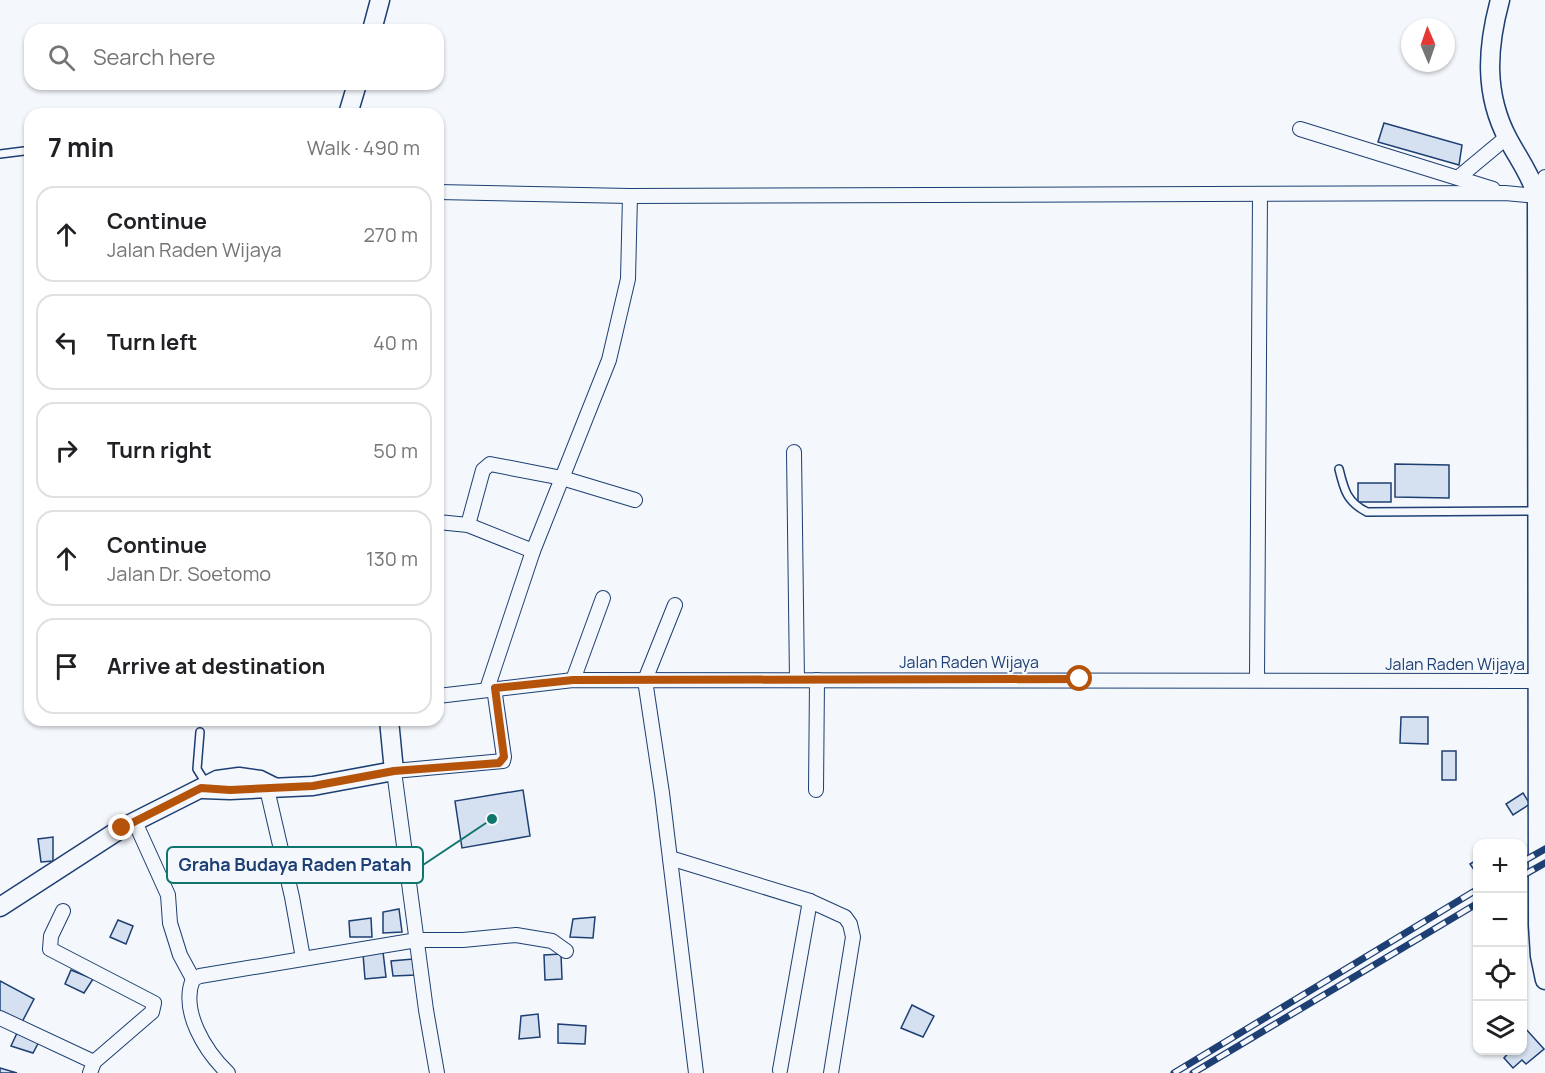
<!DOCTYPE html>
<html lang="en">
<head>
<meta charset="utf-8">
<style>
	body { margin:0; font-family:Manrope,sans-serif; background:#f2f2f2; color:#202124 }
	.controls { position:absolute; right:18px; bottom:18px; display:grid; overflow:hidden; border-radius:12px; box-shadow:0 2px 4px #0004 }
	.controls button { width:54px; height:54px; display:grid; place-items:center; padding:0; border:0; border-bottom:2px solid #e0e0e0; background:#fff; color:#202124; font:30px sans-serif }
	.compass { position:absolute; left:1401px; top:18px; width:54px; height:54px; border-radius:50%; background:#fff; box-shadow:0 2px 4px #0004; rotate:358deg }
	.stop { position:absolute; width:18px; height:18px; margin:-14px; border:4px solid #b45309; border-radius:50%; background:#fff }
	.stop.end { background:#b45309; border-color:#fff; box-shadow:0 2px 6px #0008 }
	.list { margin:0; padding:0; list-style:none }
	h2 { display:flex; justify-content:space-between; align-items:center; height:78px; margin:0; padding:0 24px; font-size:26px }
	h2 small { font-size:20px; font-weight:400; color:#757577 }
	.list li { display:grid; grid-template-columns:39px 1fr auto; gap:18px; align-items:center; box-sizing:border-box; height:96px; margin:0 12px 12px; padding:0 12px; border:2px solid #e0e0e0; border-radius:18px }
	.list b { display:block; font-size:22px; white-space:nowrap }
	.list p { margin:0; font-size:20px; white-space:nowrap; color:#757577 }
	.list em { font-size:20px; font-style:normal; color:#757577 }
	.icon { flex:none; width:33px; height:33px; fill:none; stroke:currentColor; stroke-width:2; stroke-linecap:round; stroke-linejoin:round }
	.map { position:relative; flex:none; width:1545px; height:1073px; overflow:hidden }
	.search { position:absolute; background:#fff; box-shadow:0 2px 4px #0004; left:24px; top:24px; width:420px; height:66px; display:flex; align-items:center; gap:15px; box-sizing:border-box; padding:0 21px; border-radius:18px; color:#757577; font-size:22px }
	.panel { position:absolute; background:#fff; box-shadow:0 2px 4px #0004; left:24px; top:108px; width:420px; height:618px; border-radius:18px }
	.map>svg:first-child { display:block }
</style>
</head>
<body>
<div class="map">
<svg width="1545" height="1073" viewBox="0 0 1545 1073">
	<rect width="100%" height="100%" fill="#f4f7fb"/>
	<!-- building -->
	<g fill="#d5e0f0" stroke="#1d3f73" stroke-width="1.5">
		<polygon points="1384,123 1462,145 1459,165 1378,142"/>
		<polygon points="1395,464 1449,465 1449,498 1395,497"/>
		<rect x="1358" y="483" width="33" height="19"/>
		<polygon points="1401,717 1428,717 1428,744 1400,743"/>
		<rect x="1442" y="751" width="14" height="29"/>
		<polygon points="523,790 530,836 462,848 455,801"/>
		<polygon points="1523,793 1530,804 1513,815 1506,804"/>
		<polygon points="53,837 53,861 41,862 38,839"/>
		<polygon points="1478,859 1478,873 1477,874 1470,864"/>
		<polygon points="399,909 402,932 383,933 383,912"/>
		<polygon points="595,917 593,938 570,937 573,919"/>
		<polygon points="371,918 372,937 350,937 349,921"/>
		<polygon points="118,920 133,926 126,944 110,937"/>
		<polygon points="383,952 386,977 365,979 363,954"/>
		<polygon points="561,954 562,979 545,980 544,955"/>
		<polygon points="413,959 416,975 393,976 391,961"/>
		<polygon points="71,970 93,979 84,993 65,984"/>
		<polygon points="0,981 34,999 21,1024 0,1013"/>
		<polygon points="912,1005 934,1016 923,1037 901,1028"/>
		<polygon points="538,1014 540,1037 519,1039 521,1016"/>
		<polygon points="558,1024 586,1026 585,1044 558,1043"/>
		<polygon points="1524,1027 1544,1049 1526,1064 1522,1060 1513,1068 1504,1058 1511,1050 1522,1050"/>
		<polygon points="18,1031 41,1038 33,1053 11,1046"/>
		<polygon points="0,1068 17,1073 0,1073"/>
	</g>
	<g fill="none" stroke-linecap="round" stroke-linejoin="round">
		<!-- lane casing -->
		<g stroke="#1d3f73" stroke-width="10">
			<g id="lane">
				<polyline points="0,154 24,151"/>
				<path d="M1339,469C1344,490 1347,502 1367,512L1536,511"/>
				<polyline points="200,732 197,769 207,785"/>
			</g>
		</g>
		<!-- street casing -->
		<g stroke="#1d3f73" stroke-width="16">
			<g id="street">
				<polyline points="1300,129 1493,189"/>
				<polyline points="1459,177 1507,137"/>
				<polyline points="438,192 630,196 1505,193 1537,196 1545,177"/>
				<polyline points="794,452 797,680"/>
				<polyline points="438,522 468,525 533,551"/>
				<polyline points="468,525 483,470 490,464 562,478 635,500"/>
				<polyline points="675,605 645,680 662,793 696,1073"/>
				<polyline points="1257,679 1260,194"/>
				<polyline points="573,680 603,598"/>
				<polyline points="487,689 533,551 609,360 628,279 630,196"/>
				<polyline points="438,696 573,680 1537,681"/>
				<polyline points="267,789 292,897 303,958"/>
				<polyline points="816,790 817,680"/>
				<polyline points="135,822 168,895 170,923 180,955 193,979"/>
				<polyline points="670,858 810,901 845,917 850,924 853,937 831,1073"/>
				<polyline points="63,911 51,936 50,949 154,1003 152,1012 94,1062 90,1073"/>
				<polyline points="0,1018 94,1062"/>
				<polyline points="780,1070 810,901"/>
				<path d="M228,1073C205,1051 180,1011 193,979L200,976L417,940H463L516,935L552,941L566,951"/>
				<polyline points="437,1073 426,1010 394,771 503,761 504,757 494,688"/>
			</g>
		</g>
		<!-- secondary casing -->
		<g stroke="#1d3f73" stroke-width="21">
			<g id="secondary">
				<path d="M1500,0C1487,48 1484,94 1508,139C1518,158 1531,175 1537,196L1538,925L1540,956L1545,980"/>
				<polyline points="372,30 380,0"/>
				<polyline points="348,114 357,84"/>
				<polyline points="203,789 230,790 313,786 394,771 389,720"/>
				<polyline points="0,907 122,828 217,780 239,777 260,780 274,787"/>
			</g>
		</g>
		<!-- lane -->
		<use href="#lane" stroke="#f4f7fb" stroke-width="7"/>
		<!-- street -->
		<use href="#street" stroke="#f4f7fb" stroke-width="14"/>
		<!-- secondary -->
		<use href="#secondary" stroke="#f4f7fb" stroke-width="18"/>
		<!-- rail casing -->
		<g stroke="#1d3f73" stroke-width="7">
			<g id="rail">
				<polyline points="1522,862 1545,849"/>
				<polyline points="1522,876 1545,863"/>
				<polyline points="1174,1073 1478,889"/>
				<polyline points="1193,1073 1478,903"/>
			</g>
		</g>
		<!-- rail -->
		<use href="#rail" stroke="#f4f7fb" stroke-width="4.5" stroke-dasharray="14" stroke-linecap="butt"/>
	</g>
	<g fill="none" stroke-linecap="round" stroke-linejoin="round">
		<!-- route -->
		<polyline stroke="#b45309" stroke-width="8" points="122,828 201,788 230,790 313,786 394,771 499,763 504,757 495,688 573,680 1080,679"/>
	</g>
	<g text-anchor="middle" stroke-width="4.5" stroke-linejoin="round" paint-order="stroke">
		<!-- street labels -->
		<g font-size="16" fill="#1d3f73" stroke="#f4f7fb">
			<text x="969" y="668">Jalan Raden Wijaya</text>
			<text x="1455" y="670">Jalan Raden Wijaya</text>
		</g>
	</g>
	<!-- callouts -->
	<path fill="none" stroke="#0f766e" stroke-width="2" d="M492 819L423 865"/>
	<circle fill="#0f766e" stroke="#f4f7fb" stroke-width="2" cx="492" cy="819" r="6"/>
	<rect fill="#f4f7fb" stroke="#0f766e" stroke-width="2" x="167" y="847" width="256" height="36" rx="6"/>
	<g font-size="18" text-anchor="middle" font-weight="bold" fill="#1d3f73">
		<text x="295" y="871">Graha Budaya Raden Patah</text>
	</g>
</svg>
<div class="controls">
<button>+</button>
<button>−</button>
<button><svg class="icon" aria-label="locate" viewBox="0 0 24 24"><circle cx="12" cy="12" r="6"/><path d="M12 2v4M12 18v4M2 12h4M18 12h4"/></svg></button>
<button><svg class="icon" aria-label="layers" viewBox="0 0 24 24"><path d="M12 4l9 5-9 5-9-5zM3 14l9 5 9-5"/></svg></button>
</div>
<svg class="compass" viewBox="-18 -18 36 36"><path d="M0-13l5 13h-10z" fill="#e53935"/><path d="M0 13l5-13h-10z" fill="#757577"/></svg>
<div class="stop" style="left:1080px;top:679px"></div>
<div class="stop end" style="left:122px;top:828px"></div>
<div class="search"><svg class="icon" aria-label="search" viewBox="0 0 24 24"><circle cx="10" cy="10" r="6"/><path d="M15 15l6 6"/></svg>Search here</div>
<section class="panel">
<h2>7 min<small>Walk · 490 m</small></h2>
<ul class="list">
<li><svg class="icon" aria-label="ahead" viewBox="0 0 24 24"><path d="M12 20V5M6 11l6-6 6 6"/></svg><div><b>Continue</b><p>Jalan Raden Wijaya</p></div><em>270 m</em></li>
<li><svg class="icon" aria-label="left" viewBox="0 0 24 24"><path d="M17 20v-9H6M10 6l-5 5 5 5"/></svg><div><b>Turn left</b></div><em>40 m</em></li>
<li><svg class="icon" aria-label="right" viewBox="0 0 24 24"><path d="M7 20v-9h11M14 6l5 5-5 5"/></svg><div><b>Turn right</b></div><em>50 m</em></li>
<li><svg class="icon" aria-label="ahead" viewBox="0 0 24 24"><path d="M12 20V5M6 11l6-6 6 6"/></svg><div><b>Continue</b><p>Jalan Dr. Soetomo</p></div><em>130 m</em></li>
<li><svg class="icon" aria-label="arrive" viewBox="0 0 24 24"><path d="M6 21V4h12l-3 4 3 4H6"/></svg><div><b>Arrive at destination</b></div></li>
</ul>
</section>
</div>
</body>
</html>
